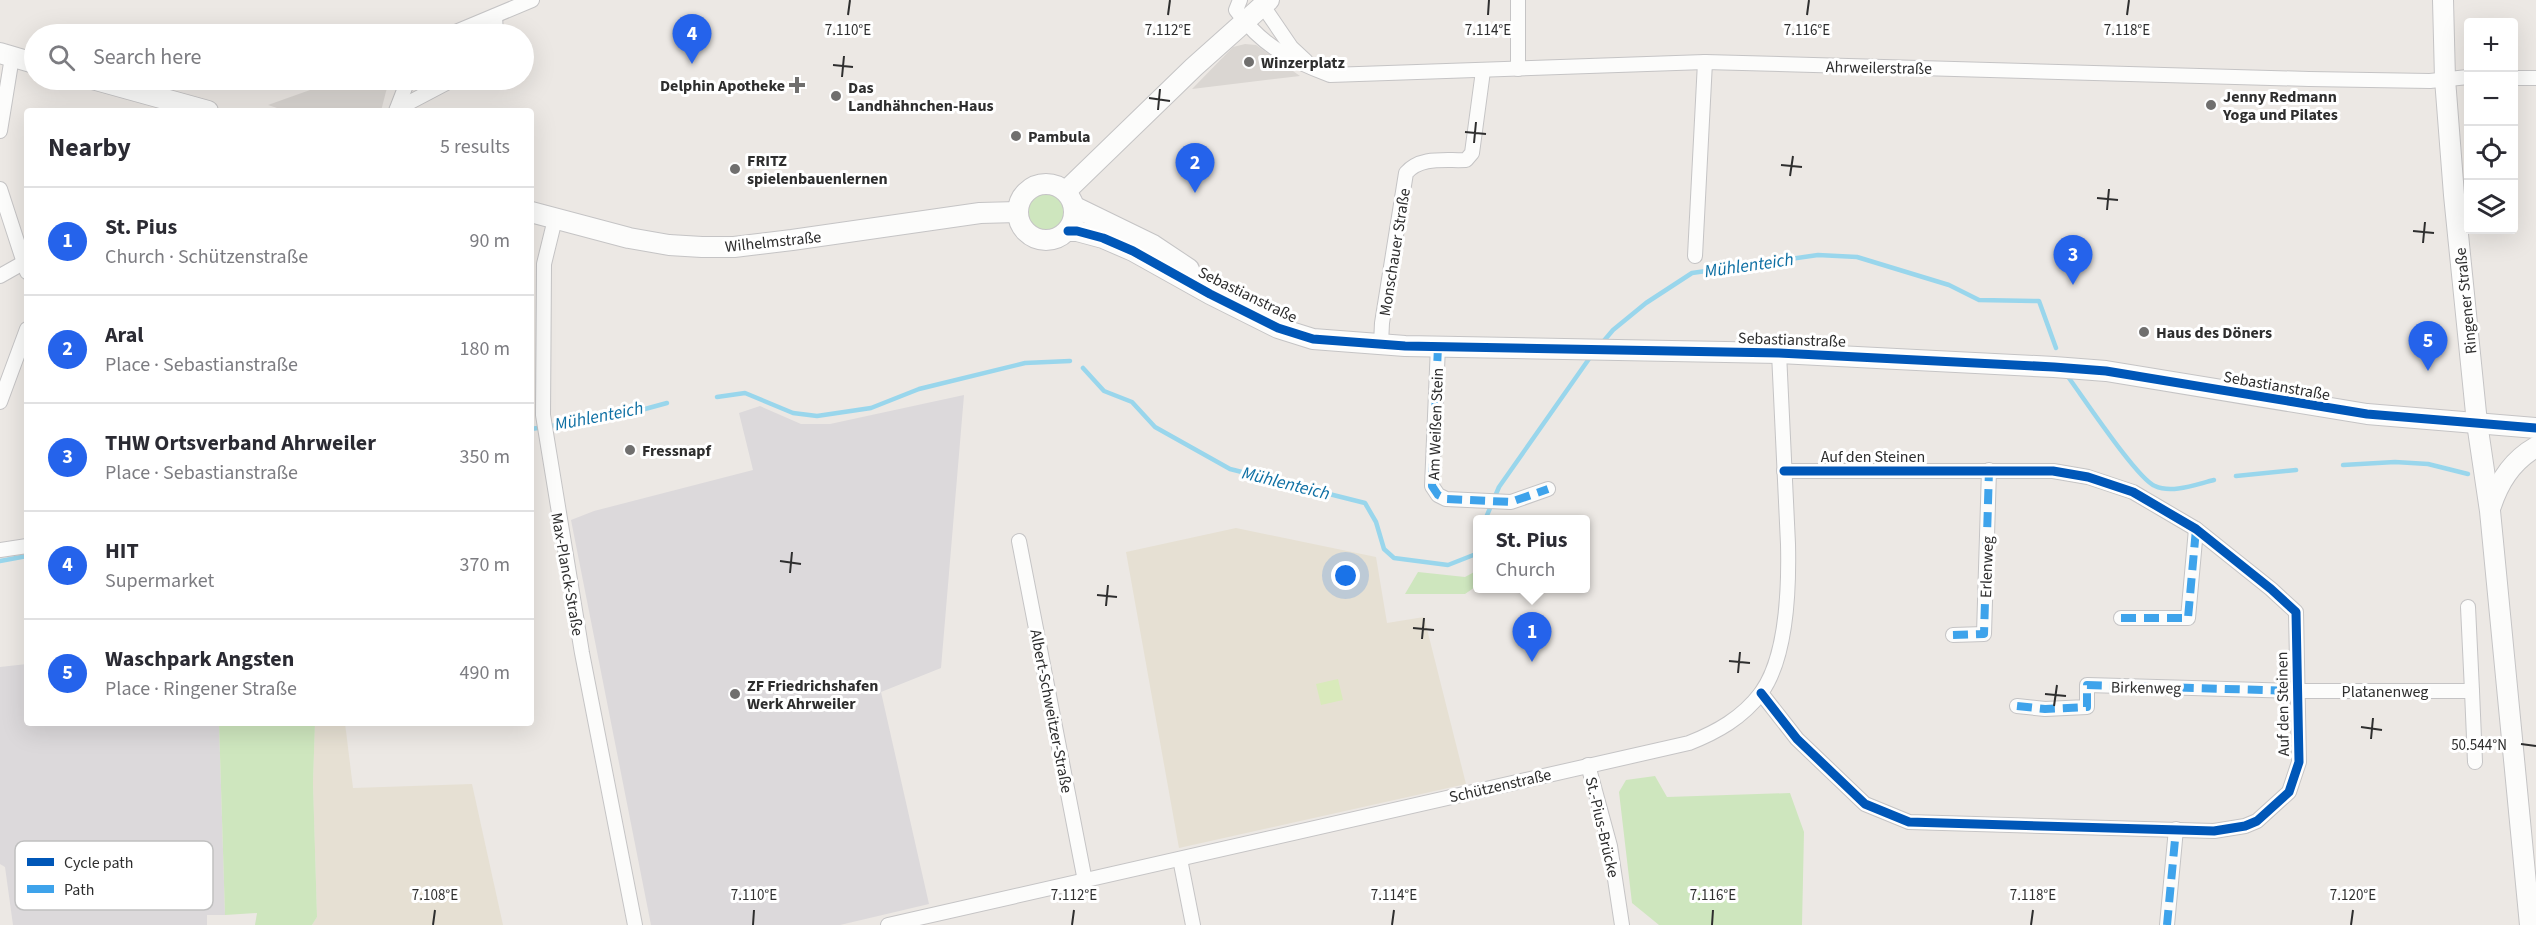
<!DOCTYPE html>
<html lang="en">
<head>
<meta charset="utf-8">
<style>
	body { margin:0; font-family:"Source Sans 3",sans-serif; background:#f7f7f7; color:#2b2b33 }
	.controls { position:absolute; right:18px; top:18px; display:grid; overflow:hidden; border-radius:6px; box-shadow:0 6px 24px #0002 }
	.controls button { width:54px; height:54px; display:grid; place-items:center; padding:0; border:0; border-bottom:2px solid #e1e1e2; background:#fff; color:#2b2b33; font:30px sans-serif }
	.you { position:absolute; left:1346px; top:576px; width:21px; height:21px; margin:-15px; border:4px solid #fff; border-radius:50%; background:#1a73e8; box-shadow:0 0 0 9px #1a73e833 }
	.badge { display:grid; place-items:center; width:39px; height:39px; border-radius:50%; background:#2563eb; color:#fff; font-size:20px; font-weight:700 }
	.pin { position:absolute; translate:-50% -50px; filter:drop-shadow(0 2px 3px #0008) }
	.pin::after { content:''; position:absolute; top:32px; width:21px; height:18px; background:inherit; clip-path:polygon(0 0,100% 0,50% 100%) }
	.popup { position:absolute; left:1473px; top:515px; width:117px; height:78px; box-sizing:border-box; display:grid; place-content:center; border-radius:6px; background:#fff; filter:drop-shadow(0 2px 4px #0005); font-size:20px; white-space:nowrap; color:#7c7c81 }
	.popup b { font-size:22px; color:#2b2b33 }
	.popup::after { content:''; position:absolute; left:50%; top:100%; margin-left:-12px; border:12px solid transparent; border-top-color:#fff }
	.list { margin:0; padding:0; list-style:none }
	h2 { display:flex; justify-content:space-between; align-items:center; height:78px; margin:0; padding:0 24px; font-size:26px }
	h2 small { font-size:20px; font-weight:400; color:#7c7c81 }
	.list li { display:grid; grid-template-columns:39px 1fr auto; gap:18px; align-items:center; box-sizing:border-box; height:108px; padding:0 24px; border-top:2px solid #e1e1e2 }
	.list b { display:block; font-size:22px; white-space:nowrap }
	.list p { margin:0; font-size:20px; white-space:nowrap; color:#7c7c81 }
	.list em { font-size:20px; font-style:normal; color:#7c7c81 }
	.icon { flex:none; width:33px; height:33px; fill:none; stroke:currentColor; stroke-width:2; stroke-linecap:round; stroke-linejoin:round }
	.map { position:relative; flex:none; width:2536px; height:925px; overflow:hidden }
	.search { position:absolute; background:#fff; box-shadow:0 6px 24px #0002; left:24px; top:24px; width:510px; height:66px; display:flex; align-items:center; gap:15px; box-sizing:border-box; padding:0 21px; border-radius:33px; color:#7c7c81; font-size:22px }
	.panel { position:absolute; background:#fff; box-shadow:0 6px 24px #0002; left:24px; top:108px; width:510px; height:618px; border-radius:6px }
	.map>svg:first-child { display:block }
</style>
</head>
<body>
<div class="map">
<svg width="2536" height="925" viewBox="0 0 2536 925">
	<rect width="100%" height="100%" fill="#ece8e4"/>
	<!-- industrial -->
	<g fill="#dcd9db">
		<polygon points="964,395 941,668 881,692 929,904 840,925 651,925 571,520 594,511 753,470 739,413 760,406 801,424 830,424"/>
		<polygon points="27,664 27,723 219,723 225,915 207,915 207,925 13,925 5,867 0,864 0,667"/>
	</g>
	<!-- education -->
	<g fill="#e6e0d3">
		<polygon points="1236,528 1376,557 1387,623 1424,617 1466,784 1179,848 1126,552"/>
		<polygon points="315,723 345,723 353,788 472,784 503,925 312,925 317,917 313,783"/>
	</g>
	<!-- green -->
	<g fill="#cee6be">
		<circle cx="1045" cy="211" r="23"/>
		<polygon points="1478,570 1478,585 1465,594 1405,594 1418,572 1465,577"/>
		<polygon points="219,723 315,723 313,783 317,917 312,925 255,925 257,913 225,915"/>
		<polygon points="1655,776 1667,797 1790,793 1804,832 1802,925 1659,925 1632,903 1619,792 1626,780"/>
	</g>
	<!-- pitch -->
	<polygon fill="#d9eabb" points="1338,679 1343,700 1321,705 1316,684"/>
	<!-- plaza -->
	<g fill="#dad6d2">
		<polygon points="1245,44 1256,45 1300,76 1192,89 1233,47"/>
		<polygon points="338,80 389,80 381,111 286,111 268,105"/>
	</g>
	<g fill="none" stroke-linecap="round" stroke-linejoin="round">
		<!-- stream -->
		<g stroke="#99d6ec" stroke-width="4.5">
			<polyline points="1602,343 1613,330 1646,303 1692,273 1818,255 1857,257 1949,285 1979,300 2039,301 2056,348"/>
			<polyline points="1083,368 1104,391 1132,402 1155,427 1230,469 1365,503 1376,522 1384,549 1394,558 1448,565 1476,554 1478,545"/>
			<path d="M2066,374C2081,394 2137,479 2155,486C2172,494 2197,484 2214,480"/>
			<polyline points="717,397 745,393 793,413 817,416 871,408 919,389 1025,363 1070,361"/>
			<polyline points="531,429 623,415 667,403"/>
			<polyline points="2343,465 2395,462 2428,464 2468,474"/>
			<polyline points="2236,476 2296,470"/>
			<polyline points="1485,520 1499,487 1591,356"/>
			<polyline points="0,561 27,556"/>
		</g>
		<!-- street casing -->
		<g stroke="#c5c4c5" stroke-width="16">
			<g id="street">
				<path d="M1240,0L1236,10C1262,46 1290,60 1330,75L1705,62L2309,79L2430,81L2468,77"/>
				<polyline points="1518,0 1518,69"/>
				<polyline points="1263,6 1291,47 1306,61"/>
				<polyline points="495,16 496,34"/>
				<polyline points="451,34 532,0"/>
				<polyline points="2514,78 2536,78"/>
				<polyline points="397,109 452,80"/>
				<polyline points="396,111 408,80"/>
				<polyline points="0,131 12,57"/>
				<polyline points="0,189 27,272"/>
				<polyline points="555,219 544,264 543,415 582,653 635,925"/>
				<polyline points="1695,256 1705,62"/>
				<polyline points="0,276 23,263"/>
				<path d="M1381,344L1382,323L1406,173C1421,156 1445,161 1466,160L1472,153L1483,71"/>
				<polyline points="1438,346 1432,486 1438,495 1446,499 1511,502 1548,489"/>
				<polyline points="0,402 27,329"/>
				<polyline points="1019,541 1085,881"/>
				<polyline points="0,550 27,546"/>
				<polyline points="2468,607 2472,691"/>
				<polyline points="2121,618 2188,618 2196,529"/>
				<polyline points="1953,635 1984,634 1989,470"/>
				<polyline points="1761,693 1797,739 1865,804 1909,822 2214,831 2245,826 2257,821 2289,792 2299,762 2296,612 2271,589 2196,529 2133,492 2088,477 2053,471 1784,471"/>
				<polyline points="2017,706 2045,709 2087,707 2087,685 2298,691 2472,691 2475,762"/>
				<polyline points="1588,765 1610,846 1622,925"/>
				<polyline points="1180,859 1193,925"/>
				<path d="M888,925L1689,743C1717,732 1742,718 1761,693C1787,657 1789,587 1788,544L1779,353"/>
				<polyline points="2167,925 2176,829"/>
			</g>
		</g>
		<!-- secondary casing -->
		<g stroke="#c5c4c5" stroke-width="22">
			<g id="secondary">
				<polyline points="2443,0 2445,79 2454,195 2477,423 2490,511 2530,925"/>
				<polyline points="0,53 34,63"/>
				<polyline points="96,80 208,111"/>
				<circle cx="1046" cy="212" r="28"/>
				<polyline points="1066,191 1194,67 1269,0"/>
				<polyline points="1075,207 1153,245 1189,269"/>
				<polyline points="531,212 629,238 669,245 702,247 734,247 792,240 980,213 1018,212"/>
				<polyline points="1068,231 1077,231 1103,238 1133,251 1210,294 1278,328 1313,339 1405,346 1779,353 2054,367 2106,371 2367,414 2536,428"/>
				<path d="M2491,506C2499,481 2513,460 2536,447"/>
			</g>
		</g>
		<!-- street -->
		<use href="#street" stroke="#fcfcfb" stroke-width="14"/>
		<!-- secondary -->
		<use href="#secondary" stroke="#fcfcfb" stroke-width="20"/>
		<!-- quiet -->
		<g stroke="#3ea3eb" stroke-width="8" stroke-dasharray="15 8" stroke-linecap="butt">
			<polyline points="1438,346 1432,486 1438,495 1446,499 1511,502 1548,489"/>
			<polyline points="2121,618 2188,618 2196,529"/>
			<polyline points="1953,635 1984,634 1989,470"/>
			<polyline points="2017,706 2045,709 2087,707 2087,685 2298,691"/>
			<polyline points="2167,925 2176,829"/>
		</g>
		<!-- cycleway casing -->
		<g stroke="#fff" stroke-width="13">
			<g id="cycleway">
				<polyline points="1068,231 1077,231 1103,238 1133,251 1210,294 1278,328 1313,339 1405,346 1779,353 2054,367 2106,371 2367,414 2536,428"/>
				<polyline points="1761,693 1797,739 1865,804 1909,822 2214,831 2245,826 2257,821 2289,792 2299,762 2296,612 2271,589 2196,529 2133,492 2088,477 2053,471 1784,471"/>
			</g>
		</g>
		<!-- cycleway -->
		<use href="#cycleway" stroke="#0057b8" stroke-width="9"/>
	</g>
	<!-- ticks -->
	<path fill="none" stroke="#2e2e2e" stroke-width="2" d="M848,15L850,0M1168,15L1170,0M1488,15L1489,0M1807,15L1809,0M2127,15L2129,0M833,65L853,67M842,77L844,56M1149,98L1170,101M1158,110L1160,89M1465,132L1486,134M1474,143L1476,122M1781,165L1802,167M1790,176L1793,156M2097,198L2118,200M2107,210L2109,189M2413,231L2434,233M2423,243L2425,222M780,561L801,564M790,573L792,552M1097,595L1117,597M1106,606L1108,585M1413,628L1434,630M1422,639L1424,618M1729,661L1750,663M1738,673L1740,652M2045,694L2066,696M2054,706L2057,685M2361,727L2382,730M2371,739L2373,718M2521,744L2536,746M433,925L435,910M753,925L754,910M1072,925L1074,910M1392,925L1394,910M1712,925L1713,910M2031,925L2033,910M2351,925L2353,910"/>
	<!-- markers -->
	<g fill="#706f6e" stroke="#fff" stroke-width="2">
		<circle cx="1249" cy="62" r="6"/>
		<path d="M794 76h6v6h6v6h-6v6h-6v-6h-6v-6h6z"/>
		<circle cx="836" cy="96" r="6"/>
		<circle cx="2211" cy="105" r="6"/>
		<circle cx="1016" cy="136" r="6"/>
		<circle cx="735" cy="169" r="6"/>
		<circle cx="2144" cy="332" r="6"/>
		<circle cx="630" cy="450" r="6"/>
		<circle cx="735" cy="694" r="6"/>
	</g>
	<g text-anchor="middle" stroke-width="6" stroke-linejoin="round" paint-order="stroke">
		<!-- poi labels -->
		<g font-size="16" font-weight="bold" fill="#2e2e2e" stroke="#fff" text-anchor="start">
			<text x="1261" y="68">Winzerplatz</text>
			<text x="785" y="91" text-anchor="end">Delphin Apotheke</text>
			<text x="848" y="93">Das<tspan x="848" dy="18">Landhähnchen-Haus</tspan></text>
			<text x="2223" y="102">Jenny Redmann<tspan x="2223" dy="18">Yoga und Pilates</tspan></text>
			<text x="1028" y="142">Pambula</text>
			<text x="747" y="166">FRITZ<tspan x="747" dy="18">spielenbauenlernen</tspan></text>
			<text x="2156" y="338">Haus des Döners</text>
			<text x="642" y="456">Fressnapf</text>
			<text x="747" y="691">ZF Friedrichshafen<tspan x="747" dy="18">Werk Ahrweiler</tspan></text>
		</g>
		<!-- street labels -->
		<g font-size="16" fill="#2e2e2e" stroke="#fff">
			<text transform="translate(1879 67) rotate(1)" y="6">Ahrweilerstraße</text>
			<text transform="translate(773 241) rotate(-6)" y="6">Wilhelmstraße</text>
			<text transform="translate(1394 252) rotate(-81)" y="6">Monschauer Straße</text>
			<text transform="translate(1248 294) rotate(26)" y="6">Sebastianstraße</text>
			<text transform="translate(2465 301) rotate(-96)" y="6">Ringener Straße</text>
			<text transform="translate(1792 339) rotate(2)" y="6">Sebastianstraße</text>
			<text transform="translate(2277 385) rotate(10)" y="6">Sebastianstraße</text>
			<text transform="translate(1435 424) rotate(-88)" y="6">Am Weißen Stein</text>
			<text x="1873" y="462">Auf den Steinen</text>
			<text transform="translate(1986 567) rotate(-88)" y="6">Erlenweg</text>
			<text transform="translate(568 574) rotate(80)" y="6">Max-Planck-Straße</text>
			<text transform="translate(2146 687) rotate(1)" y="6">Birkenweg</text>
			<text x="2385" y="697">Platanenweg</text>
			<text transform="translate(2282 704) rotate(-91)" y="6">Auf den Steinen</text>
			<text transform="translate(1052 711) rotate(79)" y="6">Albert-Schweitzer-Straße</text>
			<text transform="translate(1500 785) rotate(-13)" y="6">Schützenstraße</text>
			<text transform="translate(1603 827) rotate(77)" y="6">St.-Pius-Brücke</text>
		</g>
		<!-- water labels -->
		<g font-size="18" font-style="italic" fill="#0d6fa3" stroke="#fff">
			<text transform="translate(1749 265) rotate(-8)" y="6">Mühlenteich</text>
			<text transform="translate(599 416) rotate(-11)" y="6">Mühlenteich</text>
			<text transform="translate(1286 483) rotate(14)" y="6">Mühlenteich</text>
		</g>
	</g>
	<!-- legend -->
	<rect x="15" y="841" width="198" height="69" rx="9" fill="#fff" stroke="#c0c0c0" stroke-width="1.5"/>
	<rect x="27" y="858" width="27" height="8" fill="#0057b8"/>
	<rect x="27" y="885" width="27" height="8" fill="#3ea3eb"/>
	<g font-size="16" fill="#2e2e2e">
		<text x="64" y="868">Cycle path</text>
		<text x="64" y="895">Path</text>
	</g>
	<g font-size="15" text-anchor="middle" fill="#2e2e2e" stroke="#fff" stroke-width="6" stroke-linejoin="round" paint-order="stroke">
		<text x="848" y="35">7.110°E</text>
		<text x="1168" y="35">7.112°E</text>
		<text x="1488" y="35">7.114°E</text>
		<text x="1807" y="35">7.116°E</text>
		<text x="2127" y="35">7.118°E</text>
		<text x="2479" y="750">50.544°N</text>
		<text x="435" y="900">7.108°E</text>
		<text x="754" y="900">7.110°E</text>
		<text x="1074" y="900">7.112°E</text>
		<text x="1394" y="900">7.114°E</text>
		<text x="1713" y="900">7.116°E</text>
		<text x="2033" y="900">7.118°E</text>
		<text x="2353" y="900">7.120°E</text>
	</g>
</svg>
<div class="controls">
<button>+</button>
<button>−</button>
<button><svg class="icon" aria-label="locate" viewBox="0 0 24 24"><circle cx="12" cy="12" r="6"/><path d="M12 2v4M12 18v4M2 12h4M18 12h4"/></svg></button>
<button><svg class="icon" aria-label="layers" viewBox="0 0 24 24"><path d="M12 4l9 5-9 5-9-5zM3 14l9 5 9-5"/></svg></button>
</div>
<div class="you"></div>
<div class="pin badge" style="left:1532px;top:662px">1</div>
<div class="popup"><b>St. Pius</b>Church</div>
<div class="pin badge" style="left:1195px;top:193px">2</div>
<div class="pin badge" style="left:2073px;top:285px">3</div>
<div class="pin badge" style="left:692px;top:64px">4</div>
<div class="pin badge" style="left:2428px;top:371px">5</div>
<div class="search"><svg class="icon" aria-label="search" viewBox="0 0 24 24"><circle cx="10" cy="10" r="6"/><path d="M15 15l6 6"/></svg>Search here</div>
<section class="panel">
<h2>Nearby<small>5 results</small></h2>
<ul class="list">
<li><span class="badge">1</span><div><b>St. Pius</b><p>Church · Schützenstraße</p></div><em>90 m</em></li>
<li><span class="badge">2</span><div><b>Aral</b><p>Place · Sebastianstraße</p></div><em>180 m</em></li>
<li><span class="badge">3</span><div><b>THW Ortsverband Ahrweiler</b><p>Place · Sebastianstraße</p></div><em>350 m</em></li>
<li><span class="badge">4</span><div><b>HIT</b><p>Supermarket</p></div><em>370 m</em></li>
<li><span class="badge">5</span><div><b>Waschpark Angsten</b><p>Place · Ringener Straße</p></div><em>490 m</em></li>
</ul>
</section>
</div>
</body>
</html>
